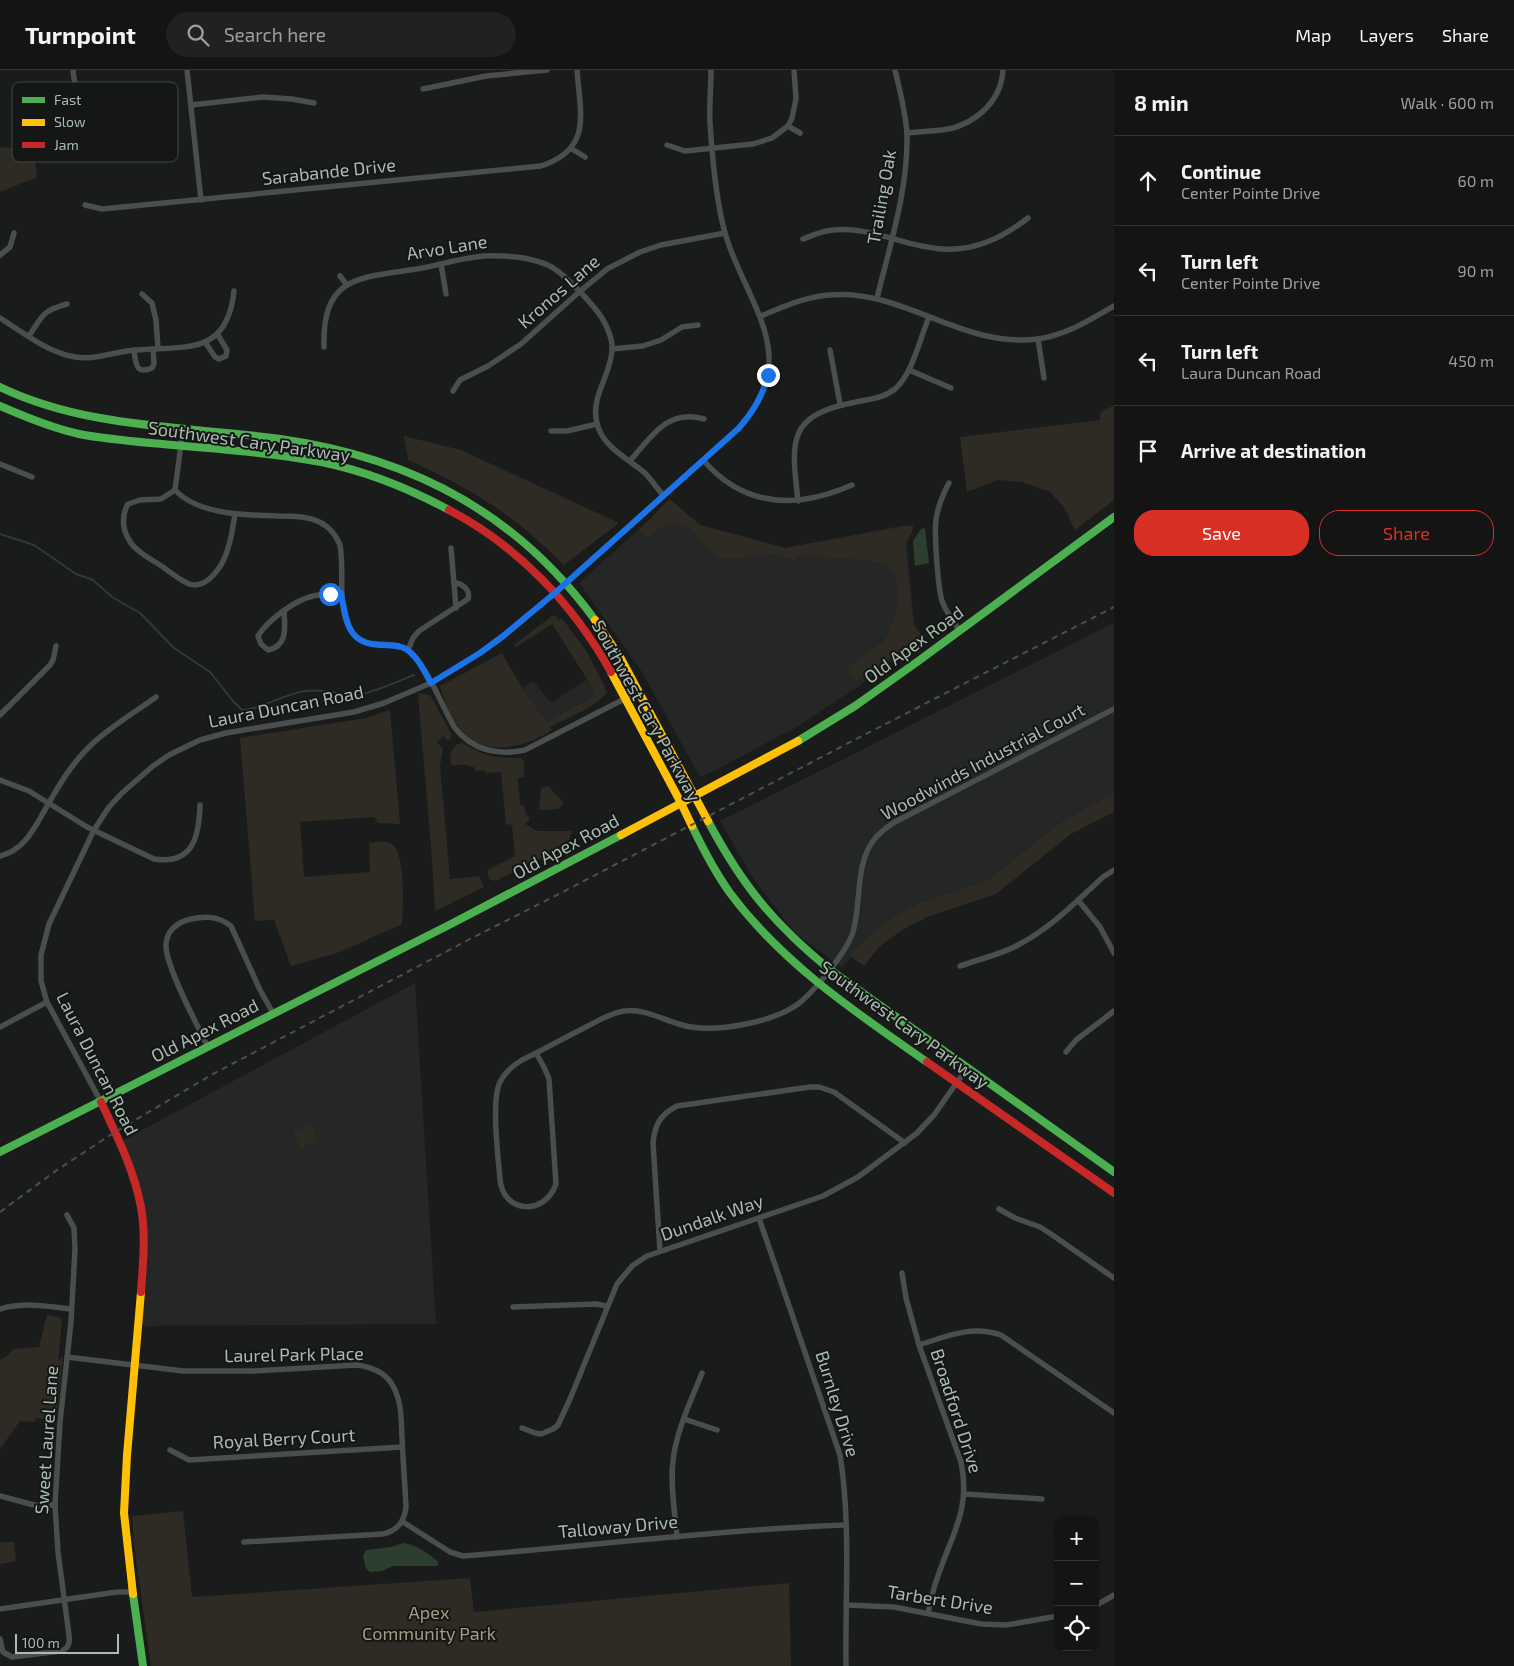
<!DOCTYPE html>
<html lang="en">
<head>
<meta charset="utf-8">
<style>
	body { margin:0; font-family:"Exo 2",sans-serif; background:#212122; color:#f1f3f6 }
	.controls { position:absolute; right:15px; bottom:15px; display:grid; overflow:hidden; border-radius:10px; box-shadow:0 2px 8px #0003 }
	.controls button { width:45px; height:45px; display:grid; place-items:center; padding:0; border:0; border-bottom:1px solid #333334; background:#141414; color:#f1f3f6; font:25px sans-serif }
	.scale { position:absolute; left:15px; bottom:12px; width:104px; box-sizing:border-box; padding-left:5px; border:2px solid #abbcb0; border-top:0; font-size:14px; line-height:18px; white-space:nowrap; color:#abbcb0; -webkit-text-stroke:4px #141716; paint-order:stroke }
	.stop { position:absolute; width:15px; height:15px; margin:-11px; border:4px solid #1a73e8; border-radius:50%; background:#fff }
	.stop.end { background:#1a73e8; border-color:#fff; box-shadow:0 1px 5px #0008 }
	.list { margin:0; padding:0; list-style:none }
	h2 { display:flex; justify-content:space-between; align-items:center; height:65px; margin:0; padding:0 20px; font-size:21px }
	h2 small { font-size:16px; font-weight:400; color:#9d9ea0 }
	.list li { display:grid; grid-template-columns:32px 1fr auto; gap:15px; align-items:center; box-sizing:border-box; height:90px; padding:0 20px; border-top:1px solid #333334 }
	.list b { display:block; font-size:19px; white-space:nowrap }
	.list p { margin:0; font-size:16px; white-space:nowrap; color:#9d9ea0 }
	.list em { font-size:16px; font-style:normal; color:#9d9ea0 }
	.actions { display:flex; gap:10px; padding:15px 20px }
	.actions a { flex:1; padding:11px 0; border:1px solid #d93025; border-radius:20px; text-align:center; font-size:18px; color:#d93025 }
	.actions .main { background:#d93025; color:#fff }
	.icon { flex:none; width:28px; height:28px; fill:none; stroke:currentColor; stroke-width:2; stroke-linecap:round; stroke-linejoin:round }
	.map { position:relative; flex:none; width:1114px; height:1596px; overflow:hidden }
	header { display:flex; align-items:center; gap:30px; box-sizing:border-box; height:70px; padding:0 25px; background:#141414; border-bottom:1px solid #333334 }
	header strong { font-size:24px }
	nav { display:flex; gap:28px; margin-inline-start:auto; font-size:18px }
	.search { width:350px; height:45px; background:#212122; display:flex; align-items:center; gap:12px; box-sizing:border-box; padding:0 18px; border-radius:28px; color:#9d9ea0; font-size:19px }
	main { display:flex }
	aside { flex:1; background:#141414 }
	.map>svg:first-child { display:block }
</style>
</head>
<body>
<header>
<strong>Turnpoint</strong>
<div class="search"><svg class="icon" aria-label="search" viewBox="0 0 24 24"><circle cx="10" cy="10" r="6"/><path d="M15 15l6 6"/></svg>Search here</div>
<nav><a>Map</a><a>Layers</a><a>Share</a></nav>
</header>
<main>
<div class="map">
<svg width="1114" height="1596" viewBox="0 0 1114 1596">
	<rect width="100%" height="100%" fill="#1a1b1b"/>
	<!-- built -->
	<g fill="#242725">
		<polygon points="670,429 700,455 785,478 905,455 916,574 855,619 800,655 714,701 700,707 642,602 580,514 581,511 644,455"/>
		<polygon points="1114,553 1114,724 1099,731 1061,752 988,810 920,833 893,848 867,867 842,898 794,862 753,808 720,751"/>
		<polygon points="587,609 595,625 547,652 522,618 533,611 551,633"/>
		<polygon points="415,913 436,1254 139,1256 144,1185 141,1138 120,1072"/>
	</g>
	<!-- green -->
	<g fill="#2e2b25">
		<polygon points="0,77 34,81 37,107 0,122"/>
		<polygon points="1114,335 1114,430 1075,460 1064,437 1050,422 1022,412 998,410 967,422 960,367 1100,350 1100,343"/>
		<path d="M404,366L461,380L619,453L564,495C547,479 530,462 512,449C480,425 444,406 408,390Z"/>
		<path d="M670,429L700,455L785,478L913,455L912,463L905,474L913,553L922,566L856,611L847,598L884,571L889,562L899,530L898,518L893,502L887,494L864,490L798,485L796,491C786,488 776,484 766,485C751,485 734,492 719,486C701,479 697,453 674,453C664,453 654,462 647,468L639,460Z"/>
		<path d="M555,545L559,551L561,548L565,552L587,582L605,617L607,623C592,639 569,647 550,657L552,660C528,676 488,688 465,664C452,652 445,633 440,616L502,583L522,618L547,652L595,625L587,609L552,554L516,577L514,575L552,546Z"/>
		<polygon points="420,623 430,625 452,665 451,668 448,671 443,666 437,672 443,679 440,696 450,809 479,806 484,817 435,841 432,789 418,624"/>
		<path d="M390,640L400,754L378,753L374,747L300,752L304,807L370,802L369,773C376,772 385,770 392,774C406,785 403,837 402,854L340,882L291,896L274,850L255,851L240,668L366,648Z"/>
		<path d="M463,673C486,687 495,688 521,688L524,692V707L518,708L520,735H524L526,743L530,749L525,754L537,761H572L568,773L561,774L550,784L495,811L489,809L487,800L515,786L512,755L506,754L501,702L485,703L484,700L476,701L474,697L466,695H452C448,687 451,679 458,674Z"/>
		<polygon points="548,716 564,733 558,739 539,740 541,718"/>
		<polygon points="1114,724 1114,742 1071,764 996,824 927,847 902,860 879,877 864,896 850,886 867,867 892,848 920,833 988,810 1061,752 1099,731"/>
		<polygon points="311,1054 318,1071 300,1078 293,1062"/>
		<polygon points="47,1245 60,1247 62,1251 58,1291 63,1287 56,1351 36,1348 35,1352 20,1351 0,1379 0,1290 6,1287 13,1279 39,1277"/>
		<polygon points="183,1441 192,1527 470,1508 474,1542 789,1513 791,1596 151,1596 134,1475 132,1446"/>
		<polygon points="0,1472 14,1472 16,1491 0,1494"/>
	</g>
	<!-- water -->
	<g fill="#2c3e2d">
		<polygon points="925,458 929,493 915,496 913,471 921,459"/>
		<path d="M403,1473C415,1474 430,1484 438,1492V1495L437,1496H393L382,1501L370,1502L366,1498L363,1486L366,1480L391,1477Z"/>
	</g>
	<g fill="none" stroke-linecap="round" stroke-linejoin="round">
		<!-- stream -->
		<path stroke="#2c3e2d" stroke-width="2" d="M0,464L34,475L76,504L93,510L112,527L140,543L174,578L210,602L233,631L242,640C260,640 284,624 305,621C325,618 337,625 355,625C365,626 402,610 414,605"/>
		<!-- street -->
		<g stroke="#4a4e4c" stroke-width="5.5">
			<path d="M73,0C74,22 85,34 102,47"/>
			<polyline points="187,0 201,130"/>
			<polyline points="423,19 486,6 547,0"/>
			<polyline points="191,35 263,27 292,29 314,33"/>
			<polyline points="788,56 800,63"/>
			<path d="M907,63C918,62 930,61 942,60C973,56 1001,33 1003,0"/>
			<polyline points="667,75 685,81 753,74 772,68 788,56 792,48 796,29 794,0"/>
			<polyline points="572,79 585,87"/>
			<path d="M85,135L102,139L541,96C593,79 580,43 577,0"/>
			<path d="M803,169C813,165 822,161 833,160C870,156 906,177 943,179C975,181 1002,168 1028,148"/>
			<polyline points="0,185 10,177 14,163"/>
			<polyline points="441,194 446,224"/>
			<polyline points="340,206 347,215"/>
			<polyline points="142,224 152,233 156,250 158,278"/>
			<path d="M877,228C890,175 908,120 907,65C906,43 900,21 895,0"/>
			<path d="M761,246C783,237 804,227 829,225C903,218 962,279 1038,269C1066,265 1090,250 1114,236"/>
			<path d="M0,248C22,262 45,280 70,286C89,291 108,284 127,281C178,274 227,291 234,221"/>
			<path d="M29,266C43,245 42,241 67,234"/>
			<polyline points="1038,269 1044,308"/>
			<polyline points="205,272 215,287 219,289 226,286 227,280 218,265"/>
			<path d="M324,277C322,205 360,208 417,199C439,195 461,188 484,186C506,185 527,186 548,195C563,202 592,233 602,248C607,256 613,270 612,280C611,305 590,327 597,353C602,377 629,389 646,404C652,411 657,418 663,425"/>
			<polyline points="612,279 643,276 661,270 682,257 698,255"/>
			<path d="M134,280C136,293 135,305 152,298L154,294L153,279"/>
			<polyline points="830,280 840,334"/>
			<polyline points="909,300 951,318"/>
			<polyline points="453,321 460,310 488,296 521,274 579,222 607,199 640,182 661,175 725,163"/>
			<path d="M183,359L175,420C198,445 246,445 278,446C294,446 313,446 326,456C333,461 337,468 340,475C345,503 336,535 351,561C363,581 386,570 404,578C425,588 442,638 455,658C472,680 498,686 525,680L638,622"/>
			<polyline points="551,361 567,361 597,354"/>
			<path d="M630,391C651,367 668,338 704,349"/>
			<path d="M704,391C745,438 797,439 852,415"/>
			<polyline points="0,394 32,407"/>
			<path d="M949,413C943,424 938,437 936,449C934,463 938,518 942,531C946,542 953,551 960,561"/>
			<path d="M175,420L161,429L140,430L128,434C122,444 122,457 128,468C134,481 151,489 163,497C171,503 180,510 189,514C208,520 224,494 228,478C232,467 233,455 235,444"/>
			<path d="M798,431C791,370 787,345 856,332C869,329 884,328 895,319C913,303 920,268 929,247"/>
			<polyline points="454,513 456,538"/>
			<path d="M284,541C285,557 288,576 268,580L261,574L258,566C268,550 295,530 313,526C322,524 332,524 341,523"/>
			<path d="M408,580L413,568L419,561L468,529C471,520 462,513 454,513L451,478"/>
			<polyline points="0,645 50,595 53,590 56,576"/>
			<path d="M0,710L29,721L87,757L154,789C193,795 199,767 200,735"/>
			<path d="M0,786C25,780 34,758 46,738C59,715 72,693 91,675C110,657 134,643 156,627"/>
			<polyline points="1078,830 1100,857 1114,883"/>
			<path d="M960,896C979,889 1000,885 1018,875C1050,859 1077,831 1103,807L1114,800"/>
			<polyline points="0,957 47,932"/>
			<path d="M208,977C198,957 164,893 166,874C167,860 178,852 191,849C206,846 218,846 231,856L260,920L273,943"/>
			<polyline points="1066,982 1076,970 1114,941"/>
			<path d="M536,983L544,997L549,1009L556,1114C545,1146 503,1144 500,1109C498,1086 491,1030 500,1012C505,1002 512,996 522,990C543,980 564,968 586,957C598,951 610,943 624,941C644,938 663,950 682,955C714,964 780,952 804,929C819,915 847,881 853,862C862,831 854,793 876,767C881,762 887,757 893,753L1114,639"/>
			<path d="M101,1032L47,932L41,911V885L49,854L94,760L109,737L122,723L153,696L169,685L200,670L226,663L354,642L384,633L431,613L480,583L503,567L556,522L739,358C808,281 739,229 722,151C715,119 712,85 710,53C709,35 711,18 711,0"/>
			<polyline points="999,1139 1015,1148 1040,1157 1051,1164 1114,1208"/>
			<path d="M759,1148L840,1385C851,1452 845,1528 846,1596"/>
			<path d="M660,1181L653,1073C655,1054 660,1045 677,1036L810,1017H819L834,1022L905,1073"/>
			<path d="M902,1203L906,1228L919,1275L961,1392C971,1439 952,1464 938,1506C933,1518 931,1531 928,1543"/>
			<polyline points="513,1237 596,1234 607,1236"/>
			<path d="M0,1239C24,1232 47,1236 71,1239"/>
			<path d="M919,1275C948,1266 971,1255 1001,1265L1114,1343"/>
			<path d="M67,1287L183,1301H254L357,1295C372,1297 387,1303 394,1318C402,1333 401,1352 402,1367C403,1391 405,1414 406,1437C404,1452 398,1460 383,1464L244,1472"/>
			<polyline points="684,1349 717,1360"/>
			<polyline points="522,1358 535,1363 541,1364 553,1359 558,1355 570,1329 617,1214 632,1196 647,1186 823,1126 858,1107 917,1063 934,1045 967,998"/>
			<polyline points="170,1380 189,1390 402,1377"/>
			<polyline points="965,1424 1042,1429"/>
			<polyline points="0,1426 34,1435 55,1435"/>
			<path d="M403,1452L450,1482L463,1486C590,1476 717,1460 845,1455"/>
			<path d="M677,1467C675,1442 670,1416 673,1391C676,1361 691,1331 702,1303"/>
			<polyline points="846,1535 894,1537 981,1554 1007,1555 1058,1546"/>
			<polyline points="1095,1536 1114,1525"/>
			<polyline points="0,1539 117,1522 132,1522"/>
			<path d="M0,1569L3,1582L12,1587L61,1581C69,1578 70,1573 69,1565L58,1482L55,1435L60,1352L71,1252L75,1179L74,1158L67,1145"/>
		</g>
		<!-- fast -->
		<g stroke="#4caf50" stroke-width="8">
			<path d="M0,317C77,354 163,356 247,365C390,378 509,432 595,550"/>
			<path d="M0,336C25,347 51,358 79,364C110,370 142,372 173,375C222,379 272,383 321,392C366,401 408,418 449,440"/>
			<polyline points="798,671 855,636 917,592 1114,447"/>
			<path d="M708,751C742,815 773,853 829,899L1114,1102"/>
			<path d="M692,756C703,779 715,802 730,823C782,893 855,942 927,992"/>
			<polyline points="0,1082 451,854 621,765"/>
			<polyline points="133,1524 143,1596"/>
		</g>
		<!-- slow -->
		<g stroke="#ffc107" stroke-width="8">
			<polyline points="595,550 620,587 708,751"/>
			<polyline points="611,602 681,733 692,756"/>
			<polyline points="621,765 798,671"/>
			<polyline points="133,1524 124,1443 127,1385 141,1222"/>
		</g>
		<!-- jam -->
		<g stroke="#c62828" stroke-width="8">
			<path d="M449,440C518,476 573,534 611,602"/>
			<polyline points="927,992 1114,1123"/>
			<path d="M101,1032C117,1066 134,1100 141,1137C146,1165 143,1194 141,1222"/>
		</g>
		<!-- rail -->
		<polyline stroke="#4c504e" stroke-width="2" stroke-dasharray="6 5" stroke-linecap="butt" points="0,1142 57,1100 115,1062 213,1004 472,868 557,825 860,667 1114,537"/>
	</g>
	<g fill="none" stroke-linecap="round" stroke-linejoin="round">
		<!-- route -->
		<path stroke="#1a73e8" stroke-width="6" d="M330,524L341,523C346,550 347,574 380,575C389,575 399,575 406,579C418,587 424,601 431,613L480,583L503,566L556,522L739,358C753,342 763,326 768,305"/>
	</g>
	<g text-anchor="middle" stroke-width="4" stroke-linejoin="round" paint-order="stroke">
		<!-- street labels -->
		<g font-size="18" fill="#abbcb0" stroke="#141716">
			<text transform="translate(329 102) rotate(-6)" y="6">Sarabande Drive</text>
			<text transform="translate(882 127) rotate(-80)" y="6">Trailing Oak</text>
			<text transform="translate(447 178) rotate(-9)" y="6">Arvo Lane</text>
			<text transform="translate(559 222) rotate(-41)" y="6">Kronos Lane</text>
			<text transform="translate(249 372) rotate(8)" y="6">Southwest Cary Parkway</text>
			<text transform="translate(914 575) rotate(-36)" y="6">Old Apex Road</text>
			<text transform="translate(286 637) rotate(-11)" y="6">Laura Duncan Road</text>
			<text transform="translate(646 641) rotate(61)" y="6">Southwest Cary Parkway</text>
			<text transform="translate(983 692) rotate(-28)" y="6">Woodwinds Industrial Court</text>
			<text transform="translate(566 777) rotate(-28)" y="6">Old Apex Road</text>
			<text transform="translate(904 955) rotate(36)" y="6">Southwest Cary Parkway</text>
			<text transform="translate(205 961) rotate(-27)" y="6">Old Apex Road</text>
			<text transform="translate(97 994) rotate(63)" y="6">Laura Duncan Road</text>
			<text transform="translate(712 1148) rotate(-19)" y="6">Dundalk Way</text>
			<text transform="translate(294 1285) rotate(-1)" y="6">Laurel Park Place</text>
			<text transform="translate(837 1334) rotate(73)" y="6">Burnley Drive</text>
			<text transform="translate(956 1341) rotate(72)" y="6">Broadford Drive</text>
			<text transform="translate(284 1369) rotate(-3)" y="6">Royal Berry Court</text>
			<text transform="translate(47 1370) rotate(-86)" y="6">Sweet Laurel Lane</text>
			<text transform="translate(618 1457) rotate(-5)" y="6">Talloway Drive</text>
			<text transform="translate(940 1530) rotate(9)" y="6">Tarbert Drive</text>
		</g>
		<!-- park labels -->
		<g font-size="18" fill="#a89a82" stroke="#141716">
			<text x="429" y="1549">Apex<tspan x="429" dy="21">Community Park</tspan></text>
		</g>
	</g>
	<!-- legend -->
	<rect x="12" y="12" width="166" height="80" rx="8" fill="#141716" stroke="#414944" stroke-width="1"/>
	<rect x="22" y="27" width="23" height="6" fill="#4caf50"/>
	<rect x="22" y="49" width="23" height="7" fill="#ffc107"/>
	<rect x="22" y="72" width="23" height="6" fill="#c62828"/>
	<g font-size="14" fill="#abbcb0">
		<text x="54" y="35">Fast</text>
		<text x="54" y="57">Slow</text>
		<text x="54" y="80">Jam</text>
	</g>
</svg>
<div class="controls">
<button>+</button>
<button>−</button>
<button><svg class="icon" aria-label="locate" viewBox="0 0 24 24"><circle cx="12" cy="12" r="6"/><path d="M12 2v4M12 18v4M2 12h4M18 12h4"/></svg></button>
</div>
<div class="scale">100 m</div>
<div class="stop" style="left:330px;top:524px"></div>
<div class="stop end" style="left:768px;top:305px"></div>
</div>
<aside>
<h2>8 min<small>Walk · 600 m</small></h2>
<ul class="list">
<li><svg class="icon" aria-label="ahead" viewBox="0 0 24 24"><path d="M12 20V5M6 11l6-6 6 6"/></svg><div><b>Continue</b><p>Center Pointe Drive</p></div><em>60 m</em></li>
<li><svg class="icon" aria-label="left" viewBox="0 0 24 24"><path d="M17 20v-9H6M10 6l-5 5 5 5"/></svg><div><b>Turn left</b><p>Center Pointe Drive</p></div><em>90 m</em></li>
<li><svg class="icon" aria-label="left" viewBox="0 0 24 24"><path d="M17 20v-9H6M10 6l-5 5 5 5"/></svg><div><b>Turn left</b><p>Laura Duncan Road</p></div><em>450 m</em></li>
<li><svg class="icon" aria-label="arrive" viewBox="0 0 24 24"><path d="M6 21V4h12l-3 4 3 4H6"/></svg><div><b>Arrive at destination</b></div></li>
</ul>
<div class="actions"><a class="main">Save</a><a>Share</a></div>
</aside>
</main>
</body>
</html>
